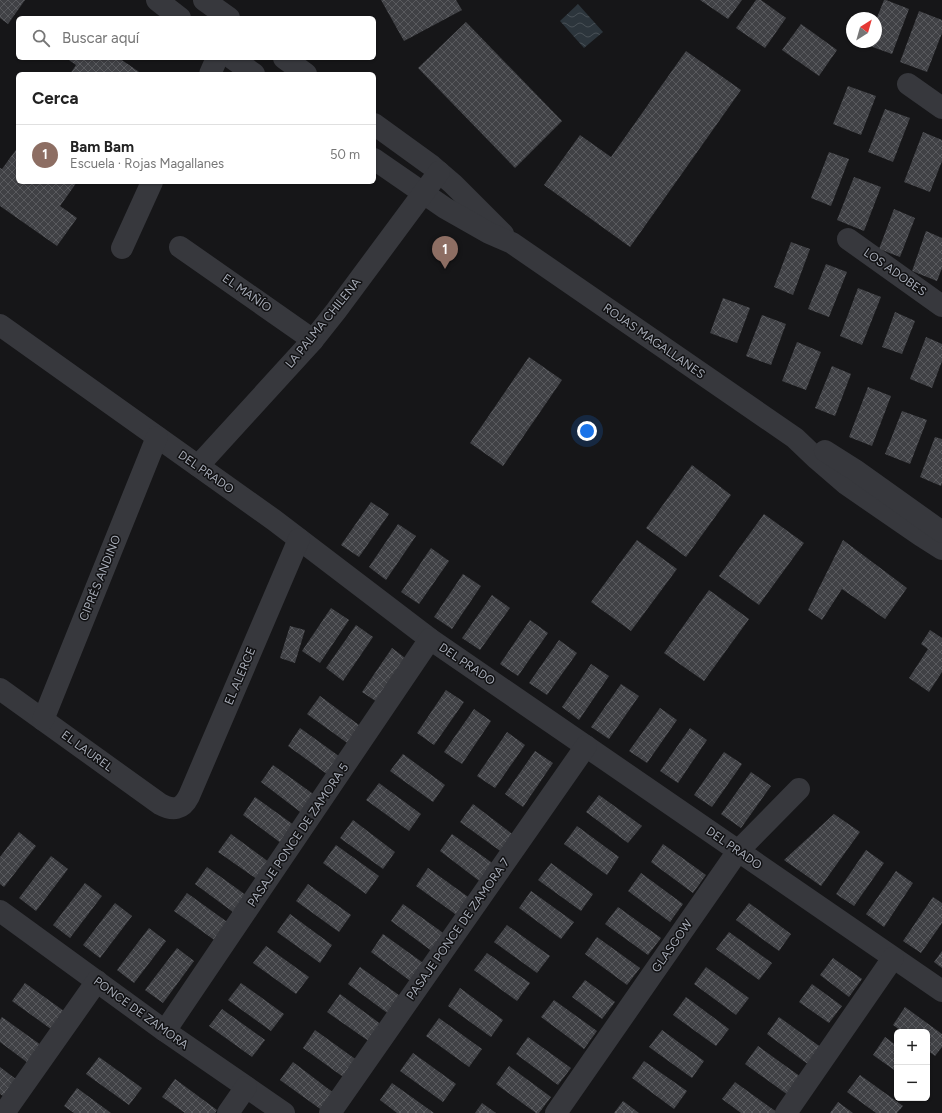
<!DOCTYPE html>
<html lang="es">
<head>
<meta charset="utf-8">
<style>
	body { margin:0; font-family:Figtree,sans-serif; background:#f6f6f6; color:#222 }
	.controls { position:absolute; right:12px; bottom:12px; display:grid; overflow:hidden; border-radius:6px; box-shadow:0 1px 3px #0004 }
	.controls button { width:36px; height:36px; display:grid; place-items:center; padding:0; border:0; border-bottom:1px solid #e0e0e0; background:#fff; color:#222; font:20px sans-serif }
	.compass { position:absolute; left:846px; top:12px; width:36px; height:36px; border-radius:50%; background:#fff; box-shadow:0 1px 3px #0004; rotate:37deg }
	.you { position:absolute; left:587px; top:431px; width:14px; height:14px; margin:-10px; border:3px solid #fff; border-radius:50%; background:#1a73e8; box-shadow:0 0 0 6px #1a73e833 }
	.badge { display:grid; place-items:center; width:26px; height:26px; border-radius:50%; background:#80622a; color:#fff; font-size:13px; font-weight:700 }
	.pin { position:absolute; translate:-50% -33px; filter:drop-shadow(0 1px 2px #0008) }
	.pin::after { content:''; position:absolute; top:21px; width:14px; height:12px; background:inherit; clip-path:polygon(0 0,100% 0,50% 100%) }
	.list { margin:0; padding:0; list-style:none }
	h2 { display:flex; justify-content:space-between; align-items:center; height:52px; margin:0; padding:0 16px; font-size:17px }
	h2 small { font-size:13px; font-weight:400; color:#767676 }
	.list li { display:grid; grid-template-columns:26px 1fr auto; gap:12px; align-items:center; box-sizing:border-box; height:60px; padding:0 16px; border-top:1px solid #e0e0e0 }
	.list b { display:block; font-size:15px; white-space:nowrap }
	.list p { margin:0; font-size:13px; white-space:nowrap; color:#767676 }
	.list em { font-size:13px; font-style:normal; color:#767676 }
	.icon { flex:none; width:22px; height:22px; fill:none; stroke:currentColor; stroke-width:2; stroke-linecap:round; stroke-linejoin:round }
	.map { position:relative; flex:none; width:942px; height:1113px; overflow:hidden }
	.search { position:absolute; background:#fff; box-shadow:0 1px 3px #0004; left:16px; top:16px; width:360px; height:44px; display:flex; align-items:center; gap:10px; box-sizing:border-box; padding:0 14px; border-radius:6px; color:#767676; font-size:15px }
	.panel { position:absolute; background:#fff; box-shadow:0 1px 3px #0004; left:16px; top:72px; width:360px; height:112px; border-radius:6px }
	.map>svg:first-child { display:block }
</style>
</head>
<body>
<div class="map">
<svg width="942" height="1113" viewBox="0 0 942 1113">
	<defs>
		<pattern id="water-waves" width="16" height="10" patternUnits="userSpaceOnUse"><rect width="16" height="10" fill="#2c353c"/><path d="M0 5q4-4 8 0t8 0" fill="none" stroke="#485056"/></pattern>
		<pattern id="building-cross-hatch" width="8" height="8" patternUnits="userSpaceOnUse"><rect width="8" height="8" fill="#404145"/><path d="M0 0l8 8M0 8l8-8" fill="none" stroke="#595a5e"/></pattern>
	</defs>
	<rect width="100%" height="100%" fill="#161618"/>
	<!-- water -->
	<polygon fill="url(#water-waves)" points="578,4 603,32 584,48 560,21"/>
	<!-- building -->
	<g fill="url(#building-cross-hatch)">
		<polygon points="0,0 25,0 8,24 0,18"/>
		<polygon points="381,0 456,0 462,10 404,41"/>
		<polygon points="700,0 742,0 728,19"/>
		<polygon points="756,0 761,0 786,18 765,48 736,28"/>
		<polygon points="884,0 886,0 909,9 892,54 867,45 868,42 876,42 876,20"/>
		<polygon points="919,11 942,20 942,33 927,72 900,62"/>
		<polygon points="466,22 562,121 515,168 418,68"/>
		<polygon points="801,24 837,50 819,76 782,50"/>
		<polygon points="686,51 741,90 630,247 544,185 580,135 611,157"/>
		<polygon points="66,58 119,58 142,74 70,74 76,65"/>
		<polygon points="848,86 876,96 861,135 833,124"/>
		<polygon points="885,109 910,118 893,162 868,152"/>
		<polygon points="923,132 942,140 942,161 930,192 904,182"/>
		<polygon points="18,147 18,182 77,182 60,206 77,218 57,246 0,206 0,168 2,169"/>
		<polygon points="829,152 849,159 831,206 811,198"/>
		<polygon points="854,177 881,187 864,231 837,220"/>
		<polygon points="894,209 915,218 900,257 879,249"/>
		<polygon points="926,231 942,238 942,268 937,281 912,271"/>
		<polygon points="791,242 810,249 793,295 774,287"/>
		<polygon points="826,264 847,272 829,317 808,309"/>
		<polygon points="858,288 881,297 862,345 840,336"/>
		<polygon points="723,298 750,308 737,343 710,333"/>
		<polygon points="895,312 915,321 902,354 882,347"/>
		<polygon points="762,315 786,324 771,365 746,356"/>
		<polygon points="926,337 942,344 942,361 932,388 910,379"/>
		<polygon points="797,342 821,352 806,390 782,381"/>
		<polygon points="529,357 562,380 503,466 470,443"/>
		<polygon points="832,366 851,374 835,416 815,408"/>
		<polygon points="868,387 891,396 872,446 849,437"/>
		<polygon points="902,411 927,420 910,464 885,454"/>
		<polygon points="935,437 942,439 942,483 941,486 920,477"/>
		<polygon points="692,465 731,495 686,557 646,528"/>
		<polygon points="371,502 389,514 359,557 341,545"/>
		<polygon points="764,514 804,543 759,605 719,576"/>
		<polygon points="398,524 416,536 386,580 369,567"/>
		<polygon points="637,540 677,569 631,631 591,602"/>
		<polygon points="843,540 907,588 885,619 842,589 822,620 808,610"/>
		<polygon points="431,548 449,561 419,604 401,592"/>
		<polygon points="463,574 481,586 452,629 434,617"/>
		<polygon points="709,590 749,619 704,681 664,653"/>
		<polygon points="492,595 510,608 480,650 462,638"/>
		<polygon points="331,608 349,620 320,663 302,651"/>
		<polygon points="530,620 548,633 518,676 500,664"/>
		<polygon points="356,625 373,637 343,681 326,668"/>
		<polygon points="290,626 305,630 295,663 280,658"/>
		<polygon points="930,630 942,638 942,672 929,692 909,678 928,649 921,644"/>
		<polygon points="559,640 577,653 547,695 529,683"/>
		<polygon points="392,648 409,661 380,704 362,692"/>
		<polygon points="591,664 609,676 579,720 562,707"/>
		<polygon points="621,684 639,696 609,739 591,727"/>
		<polygon points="446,690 464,702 434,745 417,733"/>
		<polygon points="320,696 363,728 350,745 307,714"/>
		<polygon points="660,708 677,720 647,763 629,751"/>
		<polygon points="474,709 491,721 462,764 444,752"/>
		<polygon points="300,728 343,759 331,777 288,746"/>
		<polygon points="690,728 707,740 678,783 660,771"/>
		<polygon points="507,732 525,745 495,788 477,776"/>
		<polygon points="535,751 553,763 523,807 505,794"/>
		<polygon points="724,752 742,764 712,807 694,795"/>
		<polygon points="403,754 445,785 433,802 390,771"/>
		<polygon points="273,765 316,796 303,814 261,782"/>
		<polygon points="751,772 771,786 741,828 721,814"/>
		<polygon points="379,783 421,814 409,831 366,800"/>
		<polygon points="599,795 642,826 628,843 586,812"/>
		<polygon points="255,797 298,828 285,846 243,815"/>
		<polygon points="473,804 515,836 503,853 460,822"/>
		<polygon points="834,814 860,832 821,886 784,860"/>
		<polygon points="353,820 395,852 383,869 340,838"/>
		<polygon points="577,826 619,857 607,875 564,844"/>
		<polygon points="19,832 36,846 4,887 0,884 0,857"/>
		<polygon points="231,834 273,865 261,882 218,852"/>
		<polygon points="452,834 495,865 482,883 440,851"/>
		<polygon points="663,844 706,875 693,893 651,862"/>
		<polygon points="336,845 379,876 366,894 323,863"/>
		<polygon points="866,850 884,863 854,906 836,894"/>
		<polygon points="51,856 68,869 36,911 19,898"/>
		<polygon points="551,863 593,894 581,911 538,880"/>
		<polygon points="207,867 250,898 237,915 195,884"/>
		<polygon points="428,868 471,899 458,916 416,886"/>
		<polygon points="896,871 913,883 884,927 866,914"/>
		<polygon points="641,873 683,904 670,922 628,891"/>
		<polygon points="85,883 102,896 70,938 53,925"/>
		<polygon points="308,884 351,915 339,932 296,901"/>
		<polygon points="531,891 574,922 561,939 519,908"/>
		<polygon points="187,893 230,924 217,942 174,911"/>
		<polygon points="933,897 942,903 942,923 921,953 903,941"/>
		<polygon points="115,903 132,916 100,958 83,945"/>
		<polygon points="749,903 791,934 779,951 736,920"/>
		<polygon points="403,904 446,935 433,952 391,921"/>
		<polygon points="618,907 661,938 648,955 605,924"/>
		<polygon points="290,914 332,945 320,963 277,932"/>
		<polygon points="507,925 550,956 537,973 494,942"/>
		<polygon points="149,928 166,941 134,983 117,970"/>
		<polygon points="729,932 772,963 759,980 716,949"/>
		<polygon points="383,934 426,965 413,983 371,952"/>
		<polygon points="597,937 640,968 627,985 585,954"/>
		<polygon points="266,946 309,977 296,994 253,963"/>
		<polygon points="177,948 194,961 163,1003 145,990"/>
		<polygon points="942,951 942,968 934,962"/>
		<polygon points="487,953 530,983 517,1001 474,970"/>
		<polygon points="833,958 862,979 849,997 820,975"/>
		<polygon points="360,967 403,998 390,1015 348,984"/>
		<polygon points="706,967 749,998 736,1015 694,984"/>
		<polygon points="585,980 615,1002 602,1019 572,997"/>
		<polygon points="25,983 68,1014 55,1032 12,1001"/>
		<polygon points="241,983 284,1014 271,1031 228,1000"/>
		<polygon points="812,984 842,1006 829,1023 799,1002"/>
		<polygon points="460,988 503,1020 491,1037 448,1006"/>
		<polygon points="340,994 382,1025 370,1042 327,1012"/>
		<polygon points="686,997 729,1029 716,1046 673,1015"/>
		<polygon points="554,1000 597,1031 584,1049 541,1017"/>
		<polygon points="905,1007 942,1034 942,1047 935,1056 927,1050 927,1032 903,1032 893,1025"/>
		<polygon points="222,1009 265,1040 252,1057 209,1026"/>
		<polygon points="2,1017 45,1048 32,1066 0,1042 0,1020"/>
		<polygon points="779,1017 822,1048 809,1065 767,1034"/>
		<polygon points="439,1018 482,1049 469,1067 426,1036"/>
		<polygon points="315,1030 358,1061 346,1079 303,1048"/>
		<polygon points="662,1030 704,1061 692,1078 649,1047"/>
		<polygon points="528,1037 571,1068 558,1085 516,1054"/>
		<polygon points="885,1037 897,1046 897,1072 873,1055"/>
		<polygon points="758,1046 801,1077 788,1095 745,1064"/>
		<polygon points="413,1053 456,1084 443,1102 400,1071"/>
		<polygon points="99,1057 142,1088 129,1105 86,1074"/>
		<polygon points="644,1061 687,1091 674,1109 632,1078"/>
		<polygon points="293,1062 335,1094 323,1111 280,1080"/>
		<polygon points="509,1066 551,1097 539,1113 536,1113 496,1084"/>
		<polygon points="0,1067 21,1083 9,1100 0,1094"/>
		<polygon points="860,1075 903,1106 897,1113 876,1113 847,1092"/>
		<polygon points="175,1079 217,1110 215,1113 185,1113 162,1097"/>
		<polygon points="735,1082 778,1113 741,1113 722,1099"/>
		<polygon points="392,1083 434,1113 397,1113 380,1100"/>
		<polygon points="77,1088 111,1113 74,1113 64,1106"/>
		<polygon points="623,1101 639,1113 614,1113"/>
		<polygon points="838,1102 853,1113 830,1113"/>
		<polygon points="482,1103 496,1113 475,1113"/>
	</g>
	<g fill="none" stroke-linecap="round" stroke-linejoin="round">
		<!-- minor -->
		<g stroke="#37383d" stroke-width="22">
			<polyline points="157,0 180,18"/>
			<polyline points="204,0 229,18"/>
			<polyline points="232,58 254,74"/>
			<polyline points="284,58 306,74"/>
			<polyline points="210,74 217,58"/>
			<polyline points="908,84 942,108"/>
			<polyline points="374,124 432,166 453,184 503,234"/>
			<polyline points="374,159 445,208 489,233 512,243 795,438 817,459 846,484 920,535 942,549"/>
			<polyline points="848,239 942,306"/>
			<polyline points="180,247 313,340"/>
			<polyline points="122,248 152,182"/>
			<polyline points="0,325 274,520 430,639 942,991"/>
			<polyline points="825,451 855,470 942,532"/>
			<polyline points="198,466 313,340 336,311 439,172"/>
			<path d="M0,689L160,804C173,811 182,810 189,796L299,539"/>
			<polyline points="43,720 157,437"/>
			<polyline points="0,911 165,1031 284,1113"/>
			<polyline points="165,1031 430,639"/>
			<polyline points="4,1113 97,981"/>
			<polyline points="228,1113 246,1087"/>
			<polyline points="330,1113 586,746"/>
			<polyline points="556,1113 738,851 799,789"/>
			<polyline points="786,1113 893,958"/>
		</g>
	</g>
	<g text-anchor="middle" stroke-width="3" stroke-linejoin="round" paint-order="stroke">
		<!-- street labels -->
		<g font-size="12" fill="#a8adb8" stroke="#111113">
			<text transform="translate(895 272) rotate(35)" y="4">LOS ADOBES</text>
			<text transform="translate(247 293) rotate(35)" y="4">EL MAÑÍO</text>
			<text transform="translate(323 323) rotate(-51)" y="4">LA PALMA CHILENA</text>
			<text transform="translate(654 341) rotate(35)" y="4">ROJAS MAGALLANES</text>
			<text transform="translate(206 472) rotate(35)" y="4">DEL PRADO</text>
			<text transform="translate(100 578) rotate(-68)" y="4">CIPRÉS ANDINO</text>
			<text transform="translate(467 664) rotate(34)" y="4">DEL PRADO</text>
			<text transform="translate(240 676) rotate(-67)" y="4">EL ALERCE</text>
			<text transform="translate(87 751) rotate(36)" y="4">EL LAUREL</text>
			<text transform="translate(298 835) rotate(-56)" y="4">PASAJE PONCE DE ZAMORA 5</text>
			<text transform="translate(734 848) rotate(35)" y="4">DEL PRADO</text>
			<text transform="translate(458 929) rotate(-55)" y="4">PASAJE PONCE DE ZAMORA 7</text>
			<text transform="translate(672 946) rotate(-55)" y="4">GLASGOW</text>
			<text transform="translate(141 1013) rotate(36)" y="4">PONCE DE ZAMORA</text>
		</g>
	</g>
</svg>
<div class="controls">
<button>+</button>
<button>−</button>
</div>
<svg class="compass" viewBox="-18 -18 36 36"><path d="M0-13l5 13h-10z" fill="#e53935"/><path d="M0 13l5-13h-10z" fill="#767676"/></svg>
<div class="you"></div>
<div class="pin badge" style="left:445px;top:269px;background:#8d6e63">1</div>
<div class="search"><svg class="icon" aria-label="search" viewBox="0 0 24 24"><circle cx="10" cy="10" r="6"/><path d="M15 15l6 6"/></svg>Buscar aquí</div>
<section class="panel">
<h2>Cerca<small></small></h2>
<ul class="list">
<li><span class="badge" style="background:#8d6e63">1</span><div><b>Bam Bam</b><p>Escuela · Rojas Magallanes</p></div><em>50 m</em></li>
</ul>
</section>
</div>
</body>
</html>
